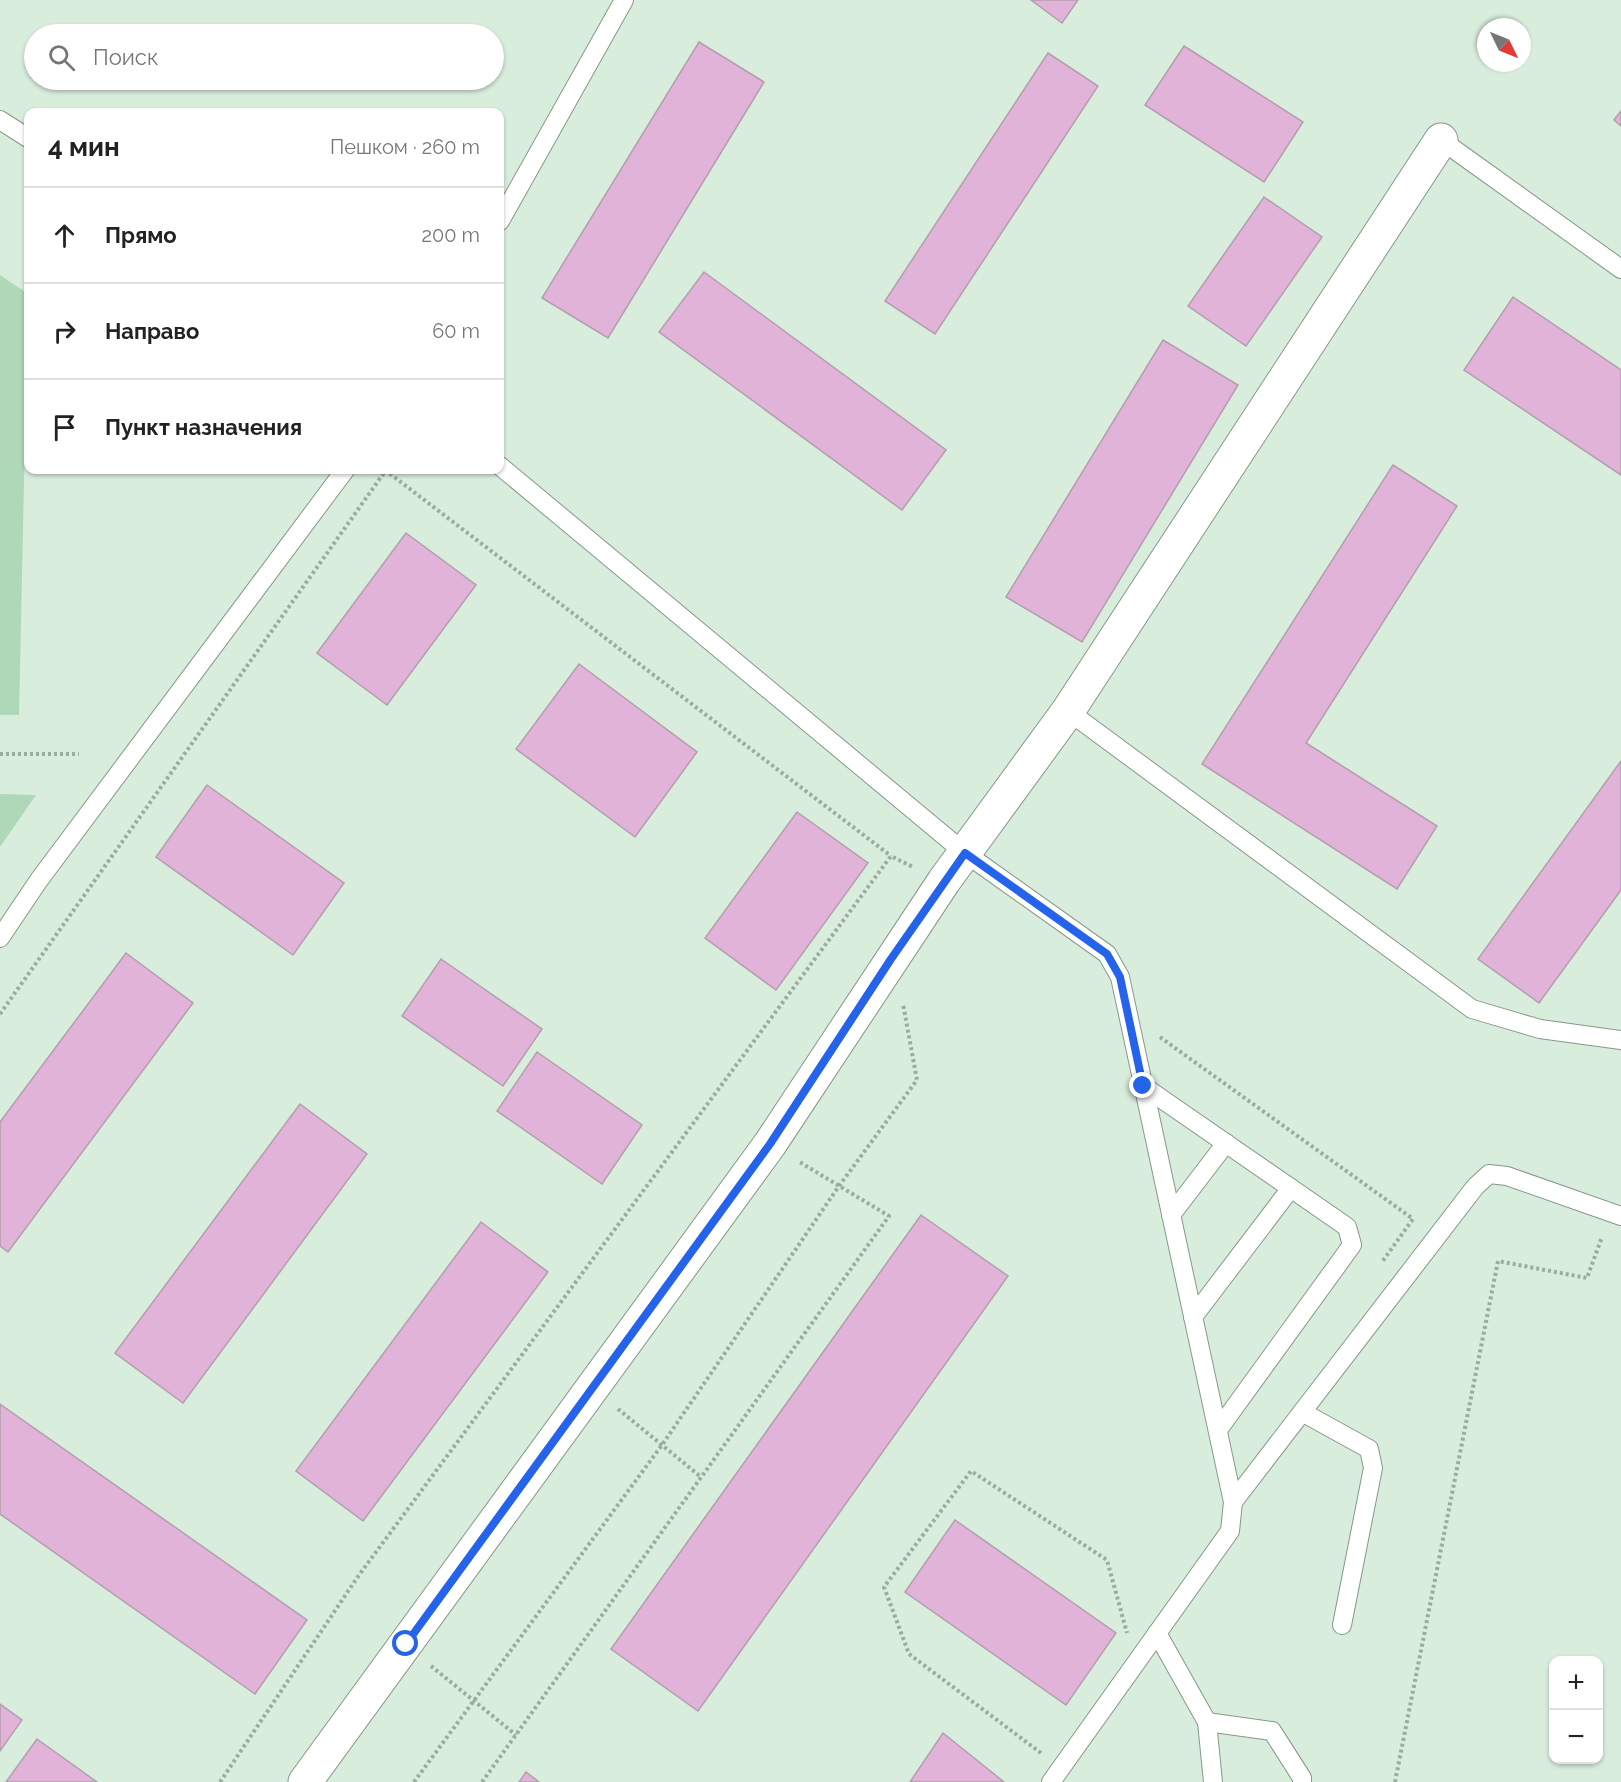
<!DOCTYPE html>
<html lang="ru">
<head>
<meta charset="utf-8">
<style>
	body { margin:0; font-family:Raleway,sans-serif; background:#f6f6f6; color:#222 }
	.controls { position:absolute; right:18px; bottom:18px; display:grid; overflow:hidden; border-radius:12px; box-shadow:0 2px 4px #0004 }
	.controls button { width:54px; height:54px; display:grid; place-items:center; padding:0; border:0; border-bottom:2px solid #e0e0e0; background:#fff; color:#222; font:30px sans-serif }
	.compass { position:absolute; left:1477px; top:18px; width:54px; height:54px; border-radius:50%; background:#fff; box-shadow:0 2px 4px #0004; rotate:133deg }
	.stop { position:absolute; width:18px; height:18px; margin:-14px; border:4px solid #2563eb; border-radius:50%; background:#fff }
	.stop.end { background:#2563eb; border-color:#fff; box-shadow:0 2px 6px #0008 }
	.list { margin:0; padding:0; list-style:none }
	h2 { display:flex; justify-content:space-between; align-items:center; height:78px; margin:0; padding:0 24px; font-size:26px }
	h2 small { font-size:20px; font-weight:400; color:#767676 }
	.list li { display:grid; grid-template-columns:39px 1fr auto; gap:18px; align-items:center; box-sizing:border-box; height:96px; padding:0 24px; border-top:2px solid #e0e0e0 }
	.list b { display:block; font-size:22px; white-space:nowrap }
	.list em { font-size:20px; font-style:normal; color:#767676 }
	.icon { flex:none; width:33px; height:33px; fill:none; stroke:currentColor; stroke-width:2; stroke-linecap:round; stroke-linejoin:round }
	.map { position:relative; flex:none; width:1621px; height:1782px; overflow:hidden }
	.search { position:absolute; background:#fff; box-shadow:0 2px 4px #0004; left:24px; top:24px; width:480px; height:66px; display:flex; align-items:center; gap:15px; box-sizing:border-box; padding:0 21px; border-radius:33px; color:#767676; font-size:22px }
	.panel { position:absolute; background:#fff; box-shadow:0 2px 4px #0004; left:24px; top:108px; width:480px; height:366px; border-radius:12px }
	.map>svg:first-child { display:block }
</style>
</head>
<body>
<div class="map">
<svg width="1621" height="1782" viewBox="0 0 1621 1782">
	<rect width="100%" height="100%" fill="#d9eddd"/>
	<!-- green -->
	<g fill="#aed8b7">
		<polygon points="0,275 28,294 28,392 26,392 19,715 0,715"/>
		<polygon points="0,794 36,795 0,847"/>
	</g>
	<!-- building -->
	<g fill="#e2b3d8" stroke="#b29ead" stroke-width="1.5">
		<polygon points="1031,0 1078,0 1062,23"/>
		<polygon points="699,42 764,82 608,338 542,298"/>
		<polygon points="1184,46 1303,122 1264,182 1145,105"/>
		<polygon points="1048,53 1098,86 935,334 885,301"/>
		<polygon points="1621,111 1621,126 1614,120"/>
		<polygon points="1264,197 1322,237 1246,346 1188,306"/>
		<polygon points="704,272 946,450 902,510 659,332"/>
		<polygon points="1513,297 1621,370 1621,475 1464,370"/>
		<polygon points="1163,340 1238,385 1082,642 1006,597"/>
		<polygon points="1393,465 1457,506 1306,743 1437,826 1397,889 1202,764"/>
		<polygon points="406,533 476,585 387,705 317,653"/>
		<polygon points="579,664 697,752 635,837 516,749"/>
		<polygon points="1621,761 1621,890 1539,1003 1478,959"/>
		<polygon points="207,785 344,883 293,955 156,857"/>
		<polygon points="797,812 868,863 776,990 705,938"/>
		<polygon points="126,953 193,1003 8,1252 0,1246 0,1122"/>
		<polygon points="441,959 542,1029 503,1086 402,1016"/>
		<polygon points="537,1052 642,1125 602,1184 497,1111"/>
		<polygon points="300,1104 367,1154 183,1403 115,1353"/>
		<polygon points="921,1215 1008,1276 698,1711 611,1649"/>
		<polygon points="481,1222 548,1272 363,1521 296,1471"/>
		<polygon points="0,1404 307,1620 255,1694 0,1514"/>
		<polygon points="955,1520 1116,1633 1066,1705 905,1592"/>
		<polygon points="0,1704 22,1720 0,1751"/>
		<polygon points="943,1733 1004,1782 910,1782"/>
		<polygon points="37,1739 97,1782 6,1782"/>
		<polygon points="526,1772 539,1782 519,1782"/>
	</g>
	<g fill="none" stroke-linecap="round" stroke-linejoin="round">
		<!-- lane casing -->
		<g stroke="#859889" stroke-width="20">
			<g id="lane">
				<polyline points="0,120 28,138"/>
				<polyline points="1441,140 1621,269"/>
				<polyline points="500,221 624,0"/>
				<polyline points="500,466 965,853 1107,954 1120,977 1233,1502 1230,1531 1051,1782"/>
				<polyline points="1068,711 1472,1009 1540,1029 1621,1040"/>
				<polyline points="0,938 39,880 345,470"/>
				<polyline points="1143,1086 1347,1227 1352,1245 1218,1430"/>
				<polyline points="1171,1215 1226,1143"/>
				<polyline points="1193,1317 1291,1188"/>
				<polyline points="1302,1412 1369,1449 1373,1468 1342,1625"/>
				<polyline points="1233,1502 1475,1187 1489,1174 1507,1176 1621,1216"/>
				<polyline points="1157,1633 1207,1722 1213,1782"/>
				<polyline points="1207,1722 1272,1731 1302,1778 1302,1782"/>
			</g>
		</g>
		<!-- street casing -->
		<g stroke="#859889" stroke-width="35">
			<polyline id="street" points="305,1782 770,1144 944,881 1068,711 1441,140"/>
		</g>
		<!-- path -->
		<g stroke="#9bab9f" stroke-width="4" stroke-dasharray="3 3" stroke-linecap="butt">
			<polyline points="385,470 891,856"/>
			<polyline points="0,754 79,754"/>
			<polyline points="0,1014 386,470"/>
			<polyline points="1160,1037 1413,1219 1382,1262"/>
			<polyline points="618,1409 701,1477"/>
			<polyline points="431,1666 516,1735"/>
			<polyline points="1041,1753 909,1654 884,1587 971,1471 1107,1560 1127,1633"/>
			<polyline points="220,1782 359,1575 891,856 913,867"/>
			<polyline points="414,1782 662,1445 839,1186 917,1080 903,1004"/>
			<polyline points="482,1782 889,1216 798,1161"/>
			<polyline points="1395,1782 1498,1261 1587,1278 1602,1237"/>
		</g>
		<!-- lane -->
		<use href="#lane" stroke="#fff" stroke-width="18"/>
		<!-- street -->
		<use href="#street" stroke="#fff" stroke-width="33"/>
	</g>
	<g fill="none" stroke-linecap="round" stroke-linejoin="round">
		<!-- route -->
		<polyline stroke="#2563eb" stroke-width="8" points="406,1644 770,1144 891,959 965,853 1107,954 1120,977 1143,1086"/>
	</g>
</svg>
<div class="controls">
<button>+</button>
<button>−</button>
</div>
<svg class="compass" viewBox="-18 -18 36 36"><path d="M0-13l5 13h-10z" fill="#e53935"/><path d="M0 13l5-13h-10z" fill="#767676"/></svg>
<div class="stop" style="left:406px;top:1644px"></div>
<div class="stop end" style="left:1143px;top:1086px"></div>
<div class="search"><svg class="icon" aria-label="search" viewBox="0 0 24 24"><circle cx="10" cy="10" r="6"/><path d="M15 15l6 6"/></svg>Поиск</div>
<section class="panel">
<h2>4 мин<small>Пешком · 260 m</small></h2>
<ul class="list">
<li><svg class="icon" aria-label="ahead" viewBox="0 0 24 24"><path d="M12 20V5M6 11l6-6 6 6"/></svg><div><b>Прямо</b></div><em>200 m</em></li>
<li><svg class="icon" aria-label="right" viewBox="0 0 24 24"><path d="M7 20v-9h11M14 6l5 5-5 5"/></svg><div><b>Направо</b></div><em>60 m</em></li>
<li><svg class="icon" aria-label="arrive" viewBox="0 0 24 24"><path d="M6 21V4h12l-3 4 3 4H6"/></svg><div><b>Пункт назначения</b></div></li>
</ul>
</section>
</div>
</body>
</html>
